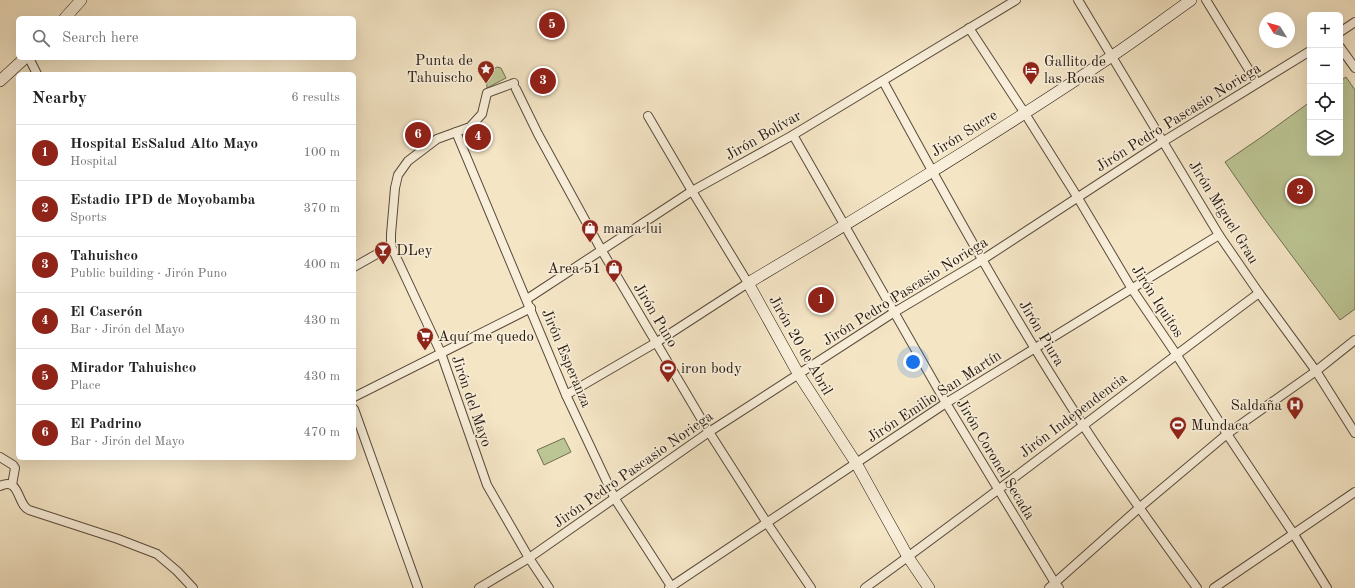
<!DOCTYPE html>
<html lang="en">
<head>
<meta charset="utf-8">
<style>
	body { margin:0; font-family:"Old Standard TT",serif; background:#f2f2f2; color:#222 }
	.controls { position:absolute; right:12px; top:12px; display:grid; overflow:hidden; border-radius:6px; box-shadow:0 4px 16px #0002 }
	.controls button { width:36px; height:36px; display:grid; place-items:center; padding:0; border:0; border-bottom:1px solid #e0e0e0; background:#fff; color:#222; font:20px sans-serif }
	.compass { position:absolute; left:1259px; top:12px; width:36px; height:36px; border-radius:50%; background:#fff; box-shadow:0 4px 16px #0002; rotate:307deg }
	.you { position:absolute; left:913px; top:362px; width:14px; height:14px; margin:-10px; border:3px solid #fff; border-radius:50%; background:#1a73e8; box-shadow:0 0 0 6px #1a73e833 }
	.badge { display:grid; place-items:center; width:26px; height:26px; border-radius:50%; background:#8f2418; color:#fff; font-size:13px; font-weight:700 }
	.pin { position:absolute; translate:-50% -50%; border:2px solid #fff; box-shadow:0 1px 4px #0006 }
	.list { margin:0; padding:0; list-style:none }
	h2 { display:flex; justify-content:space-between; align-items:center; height:52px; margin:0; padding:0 16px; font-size:17px }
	h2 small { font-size:13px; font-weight:400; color:#767676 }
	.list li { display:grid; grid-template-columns:26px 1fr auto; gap:12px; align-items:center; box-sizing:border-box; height:56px; padding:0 16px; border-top:1px solid #e0e0e0 }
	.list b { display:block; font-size:15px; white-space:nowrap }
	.list p { margin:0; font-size:13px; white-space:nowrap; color:#767676 }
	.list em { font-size:13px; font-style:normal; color:#767676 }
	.icon { flex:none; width:22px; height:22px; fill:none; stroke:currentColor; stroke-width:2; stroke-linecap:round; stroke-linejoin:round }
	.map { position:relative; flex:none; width:1355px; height:588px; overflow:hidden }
	.search { position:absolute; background:#fff; box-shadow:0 4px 16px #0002; left:16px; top:16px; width:340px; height:44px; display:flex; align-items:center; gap:10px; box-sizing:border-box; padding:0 14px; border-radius:6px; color:#767676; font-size:15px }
	.panel { position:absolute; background:#fff; box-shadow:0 4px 16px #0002; left:16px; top:72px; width:340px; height:388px; border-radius:6px }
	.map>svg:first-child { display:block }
</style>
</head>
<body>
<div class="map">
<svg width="1355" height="588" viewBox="0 0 1355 588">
	<rect width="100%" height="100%" fill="#f4e5c5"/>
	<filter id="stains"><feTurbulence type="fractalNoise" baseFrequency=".005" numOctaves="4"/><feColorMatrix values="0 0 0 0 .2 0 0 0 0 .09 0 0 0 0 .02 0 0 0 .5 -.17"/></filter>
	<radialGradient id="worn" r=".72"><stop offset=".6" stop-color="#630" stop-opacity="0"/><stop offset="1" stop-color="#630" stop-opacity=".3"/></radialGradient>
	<!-- green -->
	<g fill="#bcc594" stroke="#706e51">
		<polygon points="497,67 501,68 506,78 487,88 486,73"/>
		<polygon points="1346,77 1355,90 1355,309 1340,320 1263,217 1225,162 1263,136 1310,102 1310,153 1340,153 1340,81"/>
		<polygon points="564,438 571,452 544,465 537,450"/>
	</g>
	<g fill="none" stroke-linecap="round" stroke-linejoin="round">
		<!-- street casing -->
		<g stroke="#594b3c" stroke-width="10">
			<g id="street">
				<polyline points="1078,0 1219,235 1259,293 1316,371 1355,433"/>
				<polyline points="1206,0 1257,83"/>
				<polyline points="969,28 1024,112 1078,198 1132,289 1176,354 1227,434 1293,533 1327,588"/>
				<polyline points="1340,32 1355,22"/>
				<polyline points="1340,47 1355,68"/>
				<polyline points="29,58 37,74"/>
				<path d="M883,81C946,197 1010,313 1083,425C1119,481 1158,534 1197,588"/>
				<polyline points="514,83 487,93 482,114 470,127 437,139 408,161 398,175 395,188 391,234 391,246 441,353 487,485 529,558 549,588"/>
				<polyline points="516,89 538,134 602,251 709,432 767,523 811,588"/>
				<polyline points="456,132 566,395 615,499 671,586"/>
				<polyline points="793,135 946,403 1055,583 1059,588"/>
				<polyline points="354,267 391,246"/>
				<polyline points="527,299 692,191 793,135 1016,0"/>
				<polyline points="566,395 657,342 748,283 692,191 648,116"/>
				<polyline points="354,397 531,308"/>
				<polyline points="354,409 418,588"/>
				<polyline points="0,457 13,465 15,468 12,485"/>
				<path d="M0,486C20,476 17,505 29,510L118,539L157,554L177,571L193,588"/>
				<polyline points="479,588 529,558 709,432 893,313 982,260 1164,141 1310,51"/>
				<polyline points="669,588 946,403 1219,235"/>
				<path d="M865,588C998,492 1127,391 1259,293"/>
				<polyline points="1049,588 1139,508 1227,434 1316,371 1355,340"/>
				<polyline points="1214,588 1355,492"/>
			</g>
		</g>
		<!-- secondary casing -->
		<g stroke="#25180e" stroke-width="12">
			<g id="secondary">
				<polyline points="65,18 81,0"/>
				<polyline points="0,81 25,58"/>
				<path d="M929,588L908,557L856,463L799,375L748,283C871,210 993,136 1112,56C1139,38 1164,19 1191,0"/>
			</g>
		</g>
		<!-- street -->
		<use href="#street" stroke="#f8eed9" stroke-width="8"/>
		<!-- secondary -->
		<use href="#secondary" stroke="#f8eed9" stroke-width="11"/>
	</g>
	<!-- icons -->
	<defs>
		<g id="sight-pin" transform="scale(0.9)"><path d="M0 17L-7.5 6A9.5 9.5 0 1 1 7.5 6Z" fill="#8f2418" stroke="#f8eed9"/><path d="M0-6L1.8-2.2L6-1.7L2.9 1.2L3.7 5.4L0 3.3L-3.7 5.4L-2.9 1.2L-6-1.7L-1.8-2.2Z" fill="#fff"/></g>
		<g id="hotel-pin" transform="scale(0.9)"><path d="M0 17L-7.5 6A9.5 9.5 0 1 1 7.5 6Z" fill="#8f2418" stroke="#f8eed9"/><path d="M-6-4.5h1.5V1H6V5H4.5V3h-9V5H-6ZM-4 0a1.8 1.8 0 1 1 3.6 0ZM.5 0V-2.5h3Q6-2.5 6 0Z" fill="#fff"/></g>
		<g id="shop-pin" transform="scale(0.9)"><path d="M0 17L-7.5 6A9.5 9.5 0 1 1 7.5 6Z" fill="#8f2418" stroke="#f8eed9"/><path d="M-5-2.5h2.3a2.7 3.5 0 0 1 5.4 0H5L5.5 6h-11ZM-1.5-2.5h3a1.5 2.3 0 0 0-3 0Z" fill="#fff"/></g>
		<g id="bar-pin" transform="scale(0.9)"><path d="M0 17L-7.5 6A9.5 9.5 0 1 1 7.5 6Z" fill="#8f2418" stroke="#f8eed9"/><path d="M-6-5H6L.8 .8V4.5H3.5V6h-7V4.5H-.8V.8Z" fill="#fff"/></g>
		<g id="supermarket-pin" transform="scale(0.9)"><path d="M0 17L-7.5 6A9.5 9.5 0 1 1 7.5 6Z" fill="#8f2418" stroke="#f8eed9"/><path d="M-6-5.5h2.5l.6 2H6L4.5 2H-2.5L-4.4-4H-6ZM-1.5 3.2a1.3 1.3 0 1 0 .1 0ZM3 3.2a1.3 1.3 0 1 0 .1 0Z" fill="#fff"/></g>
		<g id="stadium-pin" transform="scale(0.9)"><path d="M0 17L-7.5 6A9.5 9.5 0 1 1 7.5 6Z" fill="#8f2418" stroke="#f8eed9"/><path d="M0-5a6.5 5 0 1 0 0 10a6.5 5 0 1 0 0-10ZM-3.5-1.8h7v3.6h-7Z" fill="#fff"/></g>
		<g id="hospital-pin" transform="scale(0.9)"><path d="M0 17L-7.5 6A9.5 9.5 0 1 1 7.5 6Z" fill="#8f2418" stroke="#f8eed9"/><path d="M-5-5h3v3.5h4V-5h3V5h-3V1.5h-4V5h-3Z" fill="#fff"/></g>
	</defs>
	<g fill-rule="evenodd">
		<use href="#sight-pin" x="486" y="69"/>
		<use href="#hotel-pin" x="1031" y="70"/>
		<use href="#shop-pin" x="590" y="228"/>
		<use href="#bar-pin" x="383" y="250"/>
		<use href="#shop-pin" x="614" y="268"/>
		<use href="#supermarket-pin" x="425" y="336"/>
		<use href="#stadium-pin" x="668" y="368"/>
		<use href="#hospital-pin" x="1295" y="405"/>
		<use href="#stadium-pin" x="1178" y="425"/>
	</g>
	<g text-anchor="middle" stroke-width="3.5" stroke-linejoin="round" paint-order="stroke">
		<!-- poi labels -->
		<g font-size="15" fill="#25180e" stroke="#f8eed9" text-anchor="start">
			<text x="473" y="65" text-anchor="end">Punta de<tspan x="473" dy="17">Tahuischo</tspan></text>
			<text x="1044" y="66">Gallito de<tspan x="1044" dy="17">las Rocas</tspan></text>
			<text x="603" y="233">mama lui</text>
			<text x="396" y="255">DLey</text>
			<text x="601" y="273" text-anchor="end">Area 51</text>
			<text x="438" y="341">Aquí me quedo</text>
			<text x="681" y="373">iron body</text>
			<text x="1282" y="410" text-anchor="end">Saldaña</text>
			<text x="1191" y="430">Mundaca</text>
		</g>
		<!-- street labels -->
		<g font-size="15" fill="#25180e" stroke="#f8eed9">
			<text transform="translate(1178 117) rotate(-32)" y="5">Jirón Pedro Pascasio Noriega</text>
			<text transform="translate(964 133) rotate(-32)" y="5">Jirón Sucre</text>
			<text transform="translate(763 135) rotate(-30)" y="5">Jirón Bolívar</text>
			<text transform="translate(1224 212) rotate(58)" y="5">Jirón Miguel Grau</text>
			<text transform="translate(905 291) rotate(-32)" y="5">Jirón Pedro Pascasio Noriega</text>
			<text transform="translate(1158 301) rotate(57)" y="5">Jirón Iquitos</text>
			<text transform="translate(656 315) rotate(59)" y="5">Jirón Puno</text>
			<text transform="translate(1042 333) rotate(59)" y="5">Jirón Piura</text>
			<text transform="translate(801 345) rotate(60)" y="5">Jirón 20 de Abril</text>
			<text transform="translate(567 358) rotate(67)" y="5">Jirón Esperanza</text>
			<text transform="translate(934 396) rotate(-33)" y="5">Jirón Emilio San Martín</text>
			<text transform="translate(472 401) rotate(71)" y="5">Jirón del Mayo</text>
			<text transform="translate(1073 415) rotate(-37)" y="5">Jirón Independencia</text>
			<text transform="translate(996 459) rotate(59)" y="5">Jirón Coronel Secada</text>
			<text transform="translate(633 469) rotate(-35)" y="5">Jirón Pedro Pascasio Noriega</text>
		</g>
	</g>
	<rect width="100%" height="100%" filter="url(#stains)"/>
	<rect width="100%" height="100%" fill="url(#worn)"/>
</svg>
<div class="controls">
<button>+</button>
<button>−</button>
<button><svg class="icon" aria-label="locate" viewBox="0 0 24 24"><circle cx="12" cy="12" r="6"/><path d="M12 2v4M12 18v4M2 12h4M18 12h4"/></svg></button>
<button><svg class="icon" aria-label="layers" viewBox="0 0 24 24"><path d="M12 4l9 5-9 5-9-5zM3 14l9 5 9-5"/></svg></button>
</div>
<svg class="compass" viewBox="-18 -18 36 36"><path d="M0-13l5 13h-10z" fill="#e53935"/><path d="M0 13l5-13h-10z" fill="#767676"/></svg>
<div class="you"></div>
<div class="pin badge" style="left:821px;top:300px">1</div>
<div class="pin badge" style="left:1300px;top:191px">2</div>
<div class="pin badge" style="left:543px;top:81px">3</div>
<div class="pin badge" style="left:478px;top:137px">4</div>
<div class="pin badge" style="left:552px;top:25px">5</div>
<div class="pin badge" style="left:418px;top:135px">6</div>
<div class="search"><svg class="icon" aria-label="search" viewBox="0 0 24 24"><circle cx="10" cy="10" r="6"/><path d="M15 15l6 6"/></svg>Search here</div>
<section class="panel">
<h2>Nearby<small>6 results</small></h2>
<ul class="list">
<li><span class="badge">1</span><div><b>Hospital EsSalud Alto Mayo</b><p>Hospital</p></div><em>100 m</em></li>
<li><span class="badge">2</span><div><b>Estadio IPD de Moyobamba</b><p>Sports</p></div><em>370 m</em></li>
<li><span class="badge">3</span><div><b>Tahuishco</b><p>Public building · Jirón Puno</p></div><em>400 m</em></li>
<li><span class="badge">4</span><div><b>El Caserón</b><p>Bar · Jirón del Mayo</p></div><em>430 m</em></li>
<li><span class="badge">5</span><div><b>Mirador Tahuishco</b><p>Place</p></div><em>430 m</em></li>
<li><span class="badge">6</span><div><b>El Padrino</b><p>Bar · Jirón del Mayo</p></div><em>470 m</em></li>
</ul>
</section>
</div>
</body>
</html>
